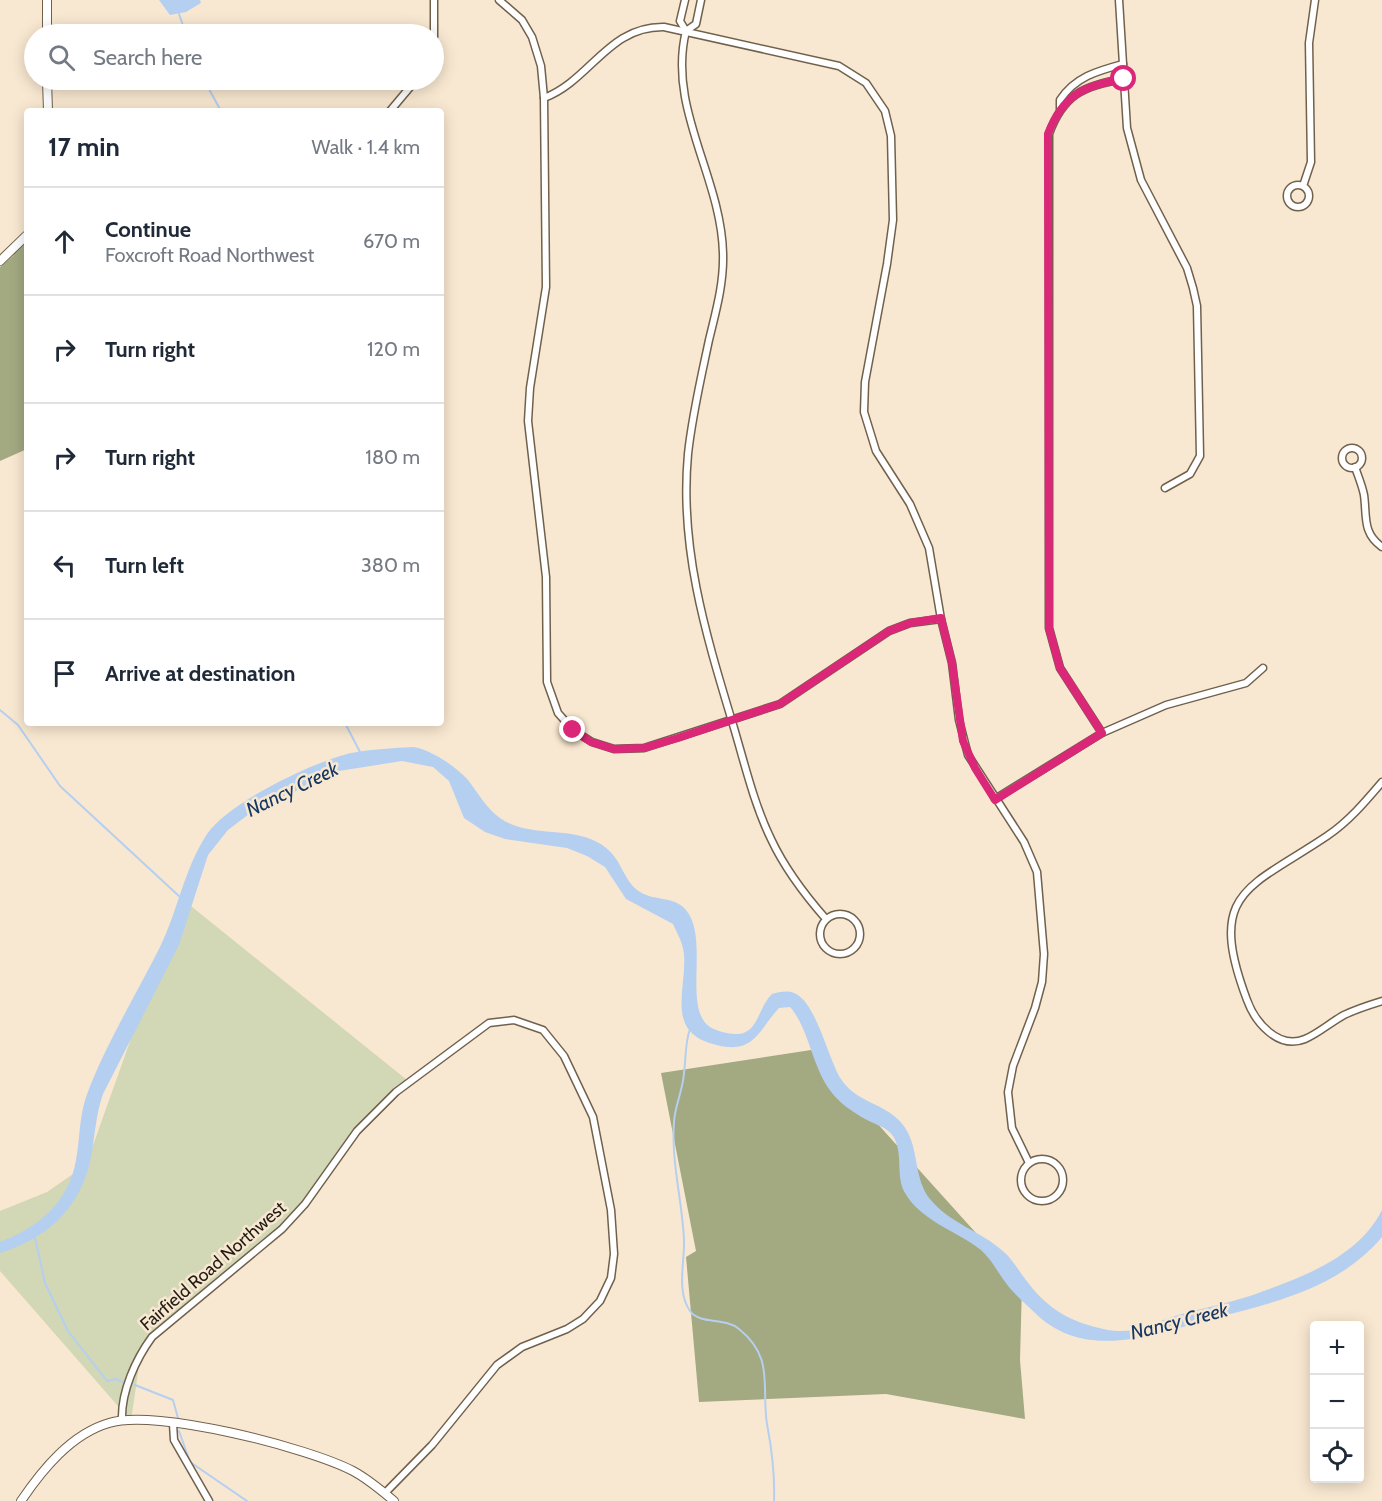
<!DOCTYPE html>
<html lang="en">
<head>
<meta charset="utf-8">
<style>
	body { margin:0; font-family:Cabin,sans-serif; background:#f2f2f3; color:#1f2937 }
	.controls { position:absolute; right:18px; bottom:18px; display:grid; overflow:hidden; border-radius:6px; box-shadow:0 3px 15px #0003 }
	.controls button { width:54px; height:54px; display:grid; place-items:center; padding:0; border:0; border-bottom:2px solid #e0e1e3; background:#fff; color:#1f2937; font:30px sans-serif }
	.stop { position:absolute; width:18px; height:18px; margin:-14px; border:4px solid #db2777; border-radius:50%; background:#fff }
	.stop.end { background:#db2777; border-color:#fff; box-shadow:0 2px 6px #0008 }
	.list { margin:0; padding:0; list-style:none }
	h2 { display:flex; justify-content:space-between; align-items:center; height:78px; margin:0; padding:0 24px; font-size:26px }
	h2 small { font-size:20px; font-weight:400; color:#747a83 }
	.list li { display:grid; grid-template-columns:39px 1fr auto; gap:18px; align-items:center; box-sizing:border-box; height:108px; padding:0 24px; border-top:2px solid #e0e1e3 }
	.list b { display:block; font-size:22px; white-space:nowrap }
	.list p { margin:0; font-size:20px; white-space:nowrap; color:#747a83 }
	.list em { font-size:20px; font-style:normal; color:#747a83 }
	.icon { flex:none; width:33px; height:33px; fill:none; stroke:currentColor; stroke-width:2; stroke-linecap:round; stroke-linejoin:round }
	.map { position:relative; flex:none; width:1382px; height:1501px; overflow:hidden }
	.search { position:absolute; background:#fff; box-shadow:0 3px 15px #0003; left:24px; top:24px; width:420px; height:66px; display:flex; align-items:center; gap:15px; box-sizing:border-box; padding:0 21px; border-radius:33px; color:#747a83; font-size:22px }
	.panel { position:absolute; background:#fff; box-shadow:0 3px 15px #0003; left:24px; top:108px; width:420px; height:618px; border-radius:6px }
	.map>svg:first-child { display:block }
</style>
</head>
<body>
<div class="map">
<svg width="1382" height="1501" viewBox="0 0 1382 1501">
	<rect width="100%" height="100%" fill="#f9e8d1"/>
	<!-- green -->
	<polygon fill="#d2d7b6" points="181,898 407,1080 360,1123 310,1199 197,1305 142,1345 131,1421 0,1271 0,1211 47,1192 86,1165"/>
	<!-- forest -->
	<g fill="#a3a981">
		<polygon points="27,228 27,449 0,461 0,267 13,256"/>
		<polygon points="811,1050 1022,1284 1020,1360 1025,1419 886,1394 699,1402 686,1257 696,1251 661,1073"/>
	</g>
	<!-- water -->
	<g fill="#b5cff1">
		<polygon points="159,0 200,0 201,3 186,12 170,15"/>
		<path d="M414,747C433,751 455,766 468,780C478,793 487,809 500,818C528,838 567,826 597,842C623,855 621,880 640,892C654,901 675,896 686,910C710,939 682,1008 710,1027C717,1031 727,1034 736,1034C758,1035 758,1007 772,994C779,992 787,990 794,993C816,1001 828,1059 841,1079C857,1105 892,1103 907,1131C919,1152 914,1179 930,1199C949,1223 981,1231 1004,1252C1012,1259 1019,1271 1026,1280C1048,1310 1072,1323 1108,1330C1134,1335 1154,1322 1178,1315C1203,1308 1229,1303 1253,1295C1300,1278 1358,1258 1382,1210V1237C1340,1287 1277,1302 1218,1317C1157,1333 1086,1364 1034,1312C1023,1302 1011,1291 1003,1279C996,1269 990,1258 981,1250C957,1231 921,1221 905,1193C895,1176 904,1154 893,1136C887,1127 876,1125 867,1120C852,1112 838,1102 829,1089C812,1065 808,1027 790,1007L779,1008C757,1032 754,1056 713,1044C665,1031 687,989 684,954C683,943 677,933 673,924L626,899L605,867L587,856L567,848L505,839L485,832L464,818L449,781L433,767L402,761L339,771L253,811L228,830L208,855L179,945L103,1094C95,1117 95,1139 90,1162C79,1210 45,1239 0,1253V1242C38,1228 69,1202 76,1160C80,1139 79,1118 86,1097C105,1045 135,997 160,947C178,910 184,869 207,834C229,802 313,762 351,753C372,749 393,748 414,747Z"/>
	</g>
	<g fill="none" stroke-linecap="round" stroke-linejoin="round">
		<!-- stream -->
		<g stroke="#b5cff1" stroke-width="2">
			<polyline points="179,14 186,34"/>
			<polyline points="204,80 221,111"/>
			<polyline points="0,710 18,725 60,786 180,897"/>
			<polyline points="345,723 360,752"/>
			<path d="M690,1029C685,1042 686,1058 684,1073C683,1090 675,1105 674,1122C671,1161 682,1200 684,1239C685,1261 676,1291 690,1311C700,1325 725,1317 739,1329C775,1358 761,1386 767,1424C772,1450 775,1474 774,1501"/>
			<polyline points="35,1238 45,1283 68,1331 107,1381 116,1379 123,1382"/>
			<polyline points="135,1385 173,1400 178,1418"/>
			<polyline points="179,1431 190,1462 247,1501"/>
		</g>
		<!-- minor casing -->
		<g stroke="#70614d" stroke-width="9">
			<g id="minor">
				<polyline points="499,0 522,20 532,37 541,66 544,98 546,287 530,388 528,421 546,577 547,682 558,713 573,730 592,742 614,749 644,748 780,704 889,631 910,623 941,619"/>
				<polyline points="685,0 680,21 686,31"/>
				<path d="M701,0L696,24L686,31C667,108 721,176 723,253C724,283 716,311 709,340C701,378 692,416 688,454C679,550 707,638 734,728C745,765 754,804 771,839C785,869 804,894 826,919"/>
				<polyline points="1119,0 1127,128 1141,180 1187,268 1193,288 1197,306 1200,456 1190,474 1165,488"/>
				<polyline points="434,37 434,0"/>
				<path d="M544,98C591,80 608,26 664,27L839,66L866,83L885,111L891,136L893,220L887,264L865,382L864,412L876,451L910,504L929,548L941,619L952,663L959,720L968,755L1024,842L1037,872L1044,954L1042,982L1035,1008L1013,1066L1008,1092L1012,1128L1029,1163"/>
				<path d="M1060,109V100C1075,77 1097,71 1123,64"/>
				<polyline points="390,111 416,80"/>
				<circle cx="1298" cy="196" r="11"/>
				<polyline points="1303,186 1311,162 1309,43 1315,0"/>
				<circle cx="1352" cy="458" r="10"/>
				<path d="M1355,467C1358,476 1362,485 1364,495C1367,516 1362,533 1382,547"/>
				<path d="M1102,733L1060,668L1049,628V134C1063,95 1084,85 1124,79"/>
				<path d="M1382,782C1365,802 1349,821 1327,836C1248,889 1206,891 1247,1000C1255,1022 1278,1050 1305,1039C1319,1033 1331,1022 1344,1015C1356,1009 1369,1005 1382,1001"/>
				<polyline points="995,799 1102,733 1166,705 1246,683 1263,668"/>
				<circle cx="840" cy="934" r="20"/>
				<circle cx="1042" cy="1180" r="21"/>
				<path d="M122,1420C121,1391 136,1359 152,1337L282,1229L305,1204L357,1131L396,1092L489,1023L514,1020L543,1030L564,1056L593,1117L611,1210L614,1254L611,1278L600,1301L583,1319L567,1329L522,1347L497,1365L432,1445L385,1493"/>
				<polyline points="173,1424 174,1440 209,1501"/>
			</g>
		</g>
		<!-- tertiary casing -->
		<g stroke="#70614d" stroke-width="10">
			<g id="tertiary">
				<polyline points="47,0 47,34"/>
				<polyline points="47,80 48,111"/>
				<polyline points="0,261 27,235"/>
				<path d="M21,1501C42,1470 71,1434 109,1423C155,1408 309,1448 353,1471C368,1479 381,1490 394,1501"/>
			</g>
		</g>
		<!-- minor -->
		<use href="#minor" stroke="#fff" stroke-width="6"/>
		<!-- tertiary -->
		<use href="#tertiary" stroke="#fff" stroke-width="8"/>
	</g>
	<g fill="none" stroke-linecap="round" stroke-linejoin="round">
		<!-- route -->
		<path stroke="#db2777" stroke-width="8" d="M573,730L591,742L614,749L644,748L678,738L780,704L889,631L910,623L941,618L952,663L963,741L975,768L995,800L1102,733L1060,668L1049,628L1048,134C1063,95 1084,85 1124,79"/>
	</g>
	<g text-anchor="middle" stroke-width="5" stroke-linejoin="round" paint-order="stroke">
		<!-- street labels -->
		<g font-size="18" fill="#211c13" stroke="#f9e8d1">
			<text transform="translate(213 1266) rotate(-41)" y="6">Fairfield Road Northwest</text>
		</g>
		<!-- water labels -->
		<g font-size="20" font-style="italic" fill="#163864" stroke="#f9e8d1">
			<text transform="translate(292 789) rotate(-26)" y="7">Nancy Creek</text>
			<text transform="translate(1179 1321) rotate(-14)" y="7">Nancy Creek</text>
		</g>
	</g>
</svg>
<div class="controls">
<button>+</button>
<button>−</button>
<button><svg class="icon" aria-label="locate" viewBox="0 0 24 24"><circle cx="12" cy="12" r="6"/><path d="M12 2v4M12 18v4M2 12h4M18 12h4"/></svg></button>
</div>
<div class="stop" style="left:1124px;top:79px"></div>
<div class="stop end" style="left:573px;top:730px"></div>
<div class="search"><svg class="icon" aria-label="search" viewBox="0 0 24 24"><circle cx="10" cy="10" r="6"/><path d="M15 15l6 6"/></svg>Search here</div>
<section class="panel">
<h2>17 min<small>Walk · 1.4 km</small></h2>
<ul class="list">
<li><svg class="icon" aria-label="ahead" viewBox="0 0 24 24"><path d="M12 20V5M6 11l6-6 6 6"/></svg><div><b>Continue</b><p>Foxcroft Road Northwest</p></div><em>670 m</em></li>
<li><svg class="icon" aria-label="right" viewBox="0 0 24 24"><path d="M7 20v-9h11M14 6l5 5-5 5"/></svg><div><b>Turn right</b></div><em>120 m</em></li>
<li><svg class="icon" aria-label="right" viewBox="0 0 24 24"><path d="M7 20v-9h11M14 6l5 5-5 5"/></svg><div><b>Turn right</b></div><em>180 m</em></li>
<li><svg class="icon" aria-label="left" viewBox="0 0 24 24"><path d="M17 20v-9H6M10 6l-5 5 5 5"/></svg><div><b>Turn left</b></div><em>380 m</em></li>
<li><svg class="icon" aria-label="arrive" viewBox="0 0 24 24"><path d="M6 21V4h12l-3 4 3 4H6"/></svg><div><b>Arrive at destination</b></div></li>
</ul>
</section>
</div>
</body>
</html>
